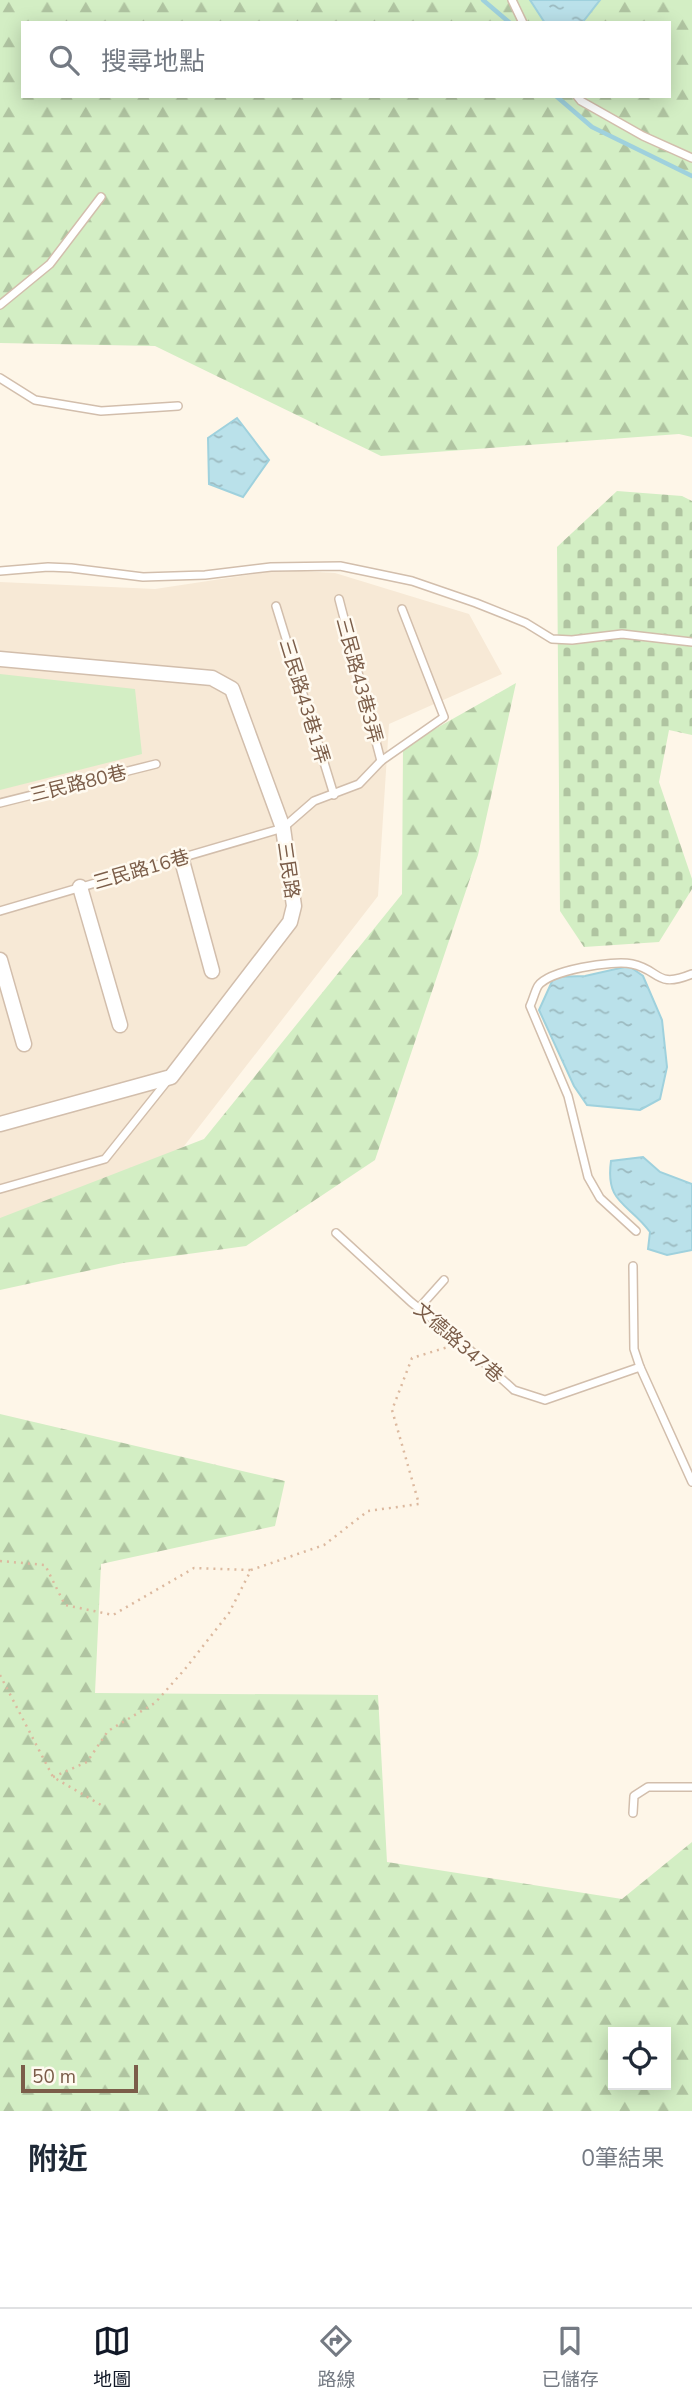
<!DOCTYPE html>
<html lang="zh-TW">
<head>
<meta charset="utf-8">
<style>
	body { margin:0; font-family:"Nunito Sans","Noto Sans TC",sans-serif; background:#f2f2f3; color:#1f2937 }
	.controls { position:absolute; right:21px; bottom:21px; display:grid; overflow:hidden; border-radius:0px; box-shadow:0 4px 18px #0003 }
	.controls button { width:63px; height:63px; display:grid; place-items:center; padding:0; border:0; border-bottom:2px solid #e0e1e3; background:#fff; color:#1f2937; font:35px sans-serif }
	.scale { position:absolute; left:21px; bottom:18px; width:117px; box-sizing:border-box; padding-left:7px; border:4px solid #7b5d49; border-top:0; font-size:19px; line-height:24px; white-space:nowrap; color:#7b5d49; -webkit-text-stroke:5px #fffaf0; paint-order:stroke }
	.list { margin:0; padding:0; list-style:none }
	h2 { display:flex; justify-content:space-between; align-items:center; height:91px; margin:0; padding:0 28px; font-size:30px }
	h2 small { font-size:23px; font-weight:400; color:#747a83 }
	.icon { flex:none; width:38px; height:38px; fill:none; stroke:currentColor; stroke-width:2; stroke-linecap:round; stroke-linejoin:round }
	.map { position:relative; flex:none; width:692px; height:2111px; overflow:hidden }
	.search { position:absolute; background:#fff; box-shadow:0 4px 18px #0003; left:21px; right:21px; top:21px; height:77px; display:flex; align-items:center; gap:18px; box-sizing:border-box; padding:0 24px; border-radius:0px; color:#747a83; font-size:26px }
	.sheet { height:196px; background:#fff }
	nav { display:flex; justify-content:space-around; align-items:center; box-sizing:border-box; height:98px; border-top:2px solid #e0e1e3; background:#fff; font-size:19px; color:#747a83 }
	nav a { display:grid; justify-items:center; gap:4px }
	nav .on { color:#111827 }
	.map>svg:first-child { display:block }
</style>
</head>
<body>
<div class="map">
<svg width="692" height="2111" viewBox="0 0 692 2111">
	<defs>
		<pattern id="forest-firs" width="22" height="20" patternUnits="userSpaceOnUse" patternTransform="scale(1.75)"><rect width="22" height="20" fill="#d3eec4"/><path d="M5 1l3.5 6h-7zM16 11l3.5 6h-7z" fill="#b0c4a1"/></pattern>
		<pattern id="cemetery-stones" width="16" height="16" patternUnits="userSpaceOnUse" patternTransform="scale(1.75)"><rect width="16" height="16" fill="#d3eec4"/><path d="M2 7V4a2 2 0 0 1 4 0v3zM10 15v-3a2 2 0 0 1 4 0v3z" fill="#b0c4a1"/></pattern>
		<pattern id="water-ripples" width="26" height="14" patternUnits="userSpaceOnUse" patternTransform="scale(1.75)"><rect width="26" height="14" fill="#bae1ea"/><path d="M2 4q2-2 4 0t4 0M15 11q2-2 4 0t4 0" fill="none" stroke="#9cbac0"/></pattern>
	</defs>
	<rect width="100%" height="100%" fill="#fef6e8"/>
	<!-- residential -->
	<polygon fill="#f7e9d6" points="280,570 335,573 469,614 502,674 389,724 378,896 157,1181 0,1227 0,582 155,589"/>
	<!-- green -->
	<polygon fill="#d3eec4" points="0,674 135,689 142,754 0,790"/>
	<!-- forest -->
	<g fill="url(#forest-firs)" fill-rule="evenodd">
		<path d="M0,0H692V437L679,434L381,456L155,346L0,343ZM23,23H669V96H23Z"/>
		<polygon points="516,683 478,855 375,1160 246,1246 123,1263 0,1290 0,1218 204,1139 402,894 403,747"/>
		<path d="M0,1414L285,1481L275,1526L101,1564L95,1693L378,1695L387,1862L622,1899L692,1842V2111H0ZM666,2032V2085H613V2032Z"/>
	</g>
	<!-- cemetery -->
	<polygon fill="url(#cemetery-stones)" points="617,491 682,496 692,501 692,735 669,730 659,782 692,879 692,889 659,942 584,947 560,911 557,547"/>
	<!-- water -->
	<g fill="url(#water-ripples)" stroke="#9fd1dd" stroke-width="2">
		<polygon points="530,0 600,0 582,23 545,23"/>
		<polygon points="237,418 269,460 243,497 209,484 208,438"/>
		<polygon points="629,966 643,976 662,1020 667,1067 660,1099 640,1110 587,1105 574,1086 539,1010 554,977 585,976"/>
		<path d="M643,1157L660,1172L692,1184V1250L667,1255L648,1249L650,1232C629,1203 605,1204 611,1161Z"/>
	</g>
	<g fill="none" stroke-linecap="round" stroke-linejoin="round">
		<!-- stream -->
		<g stroke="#9fd1dd" stroke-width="4.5">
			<polyline points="483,0 510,23"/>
			<polyline points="556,96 592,127 692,176"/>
		</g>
		<!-- lane casing -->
		<g stroke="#d2beac" stroke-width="10">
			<g id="lane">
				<polyline points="512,0 523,23"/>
				<polyline points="577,96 581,101 643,136 692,158"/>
				<polyline points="0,305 50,264 101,197"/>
				<polyline points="0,378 35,400 101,411 178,406"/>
				<polyline points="0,571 48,567 71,568 143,577 205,575 271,567 340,566 412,581 476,603 526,623 552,639 572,640 622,634 692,642"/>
				<polyline points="339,599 381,761"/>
				<polyline points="276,606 334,795"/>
				<polyline points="0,803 156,764"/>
				<polyline points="0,911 283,828 314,801 359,784 381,761 444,717 402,609"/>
				<polyline points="0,1189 105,1159 168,1080"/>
				<path d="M636,1231L600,1198L588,1177L568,1096L530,1006C533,1000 535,991 538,986C549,970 613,960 632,964C661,970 655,989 692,974"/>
				<polyline points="336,1233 411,1302 461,1342 514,1390 545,1400 640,1367 692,1482"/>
				<polyline points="633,1266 634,1349 640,1367"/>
				<polyline points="419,1308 444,1280"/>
				<polyline points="633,1813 634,1796 648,1787 692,1787"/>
			</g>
		</g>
		<!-- street casing -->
		<g stroke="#d2beac" stroke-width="17">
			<g id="street">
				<polyline points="0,659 212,678 232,689 283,828 294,906 290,922 171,1077 0,1124"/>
				<polyline points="181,857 212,971"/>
				<polyline points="80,887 120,1025"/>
				<polyline points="0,960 24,1044"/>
			</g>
		</g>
		<!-- path -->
		<g stroke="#dcb99f" stroke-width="2.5" stroke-dasharray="2 5" stroke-linecap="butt">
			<polyline points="0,1561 45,1565 65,1605 113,1615 194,1568 251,1570"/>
			<polyline points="0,1675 53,1777 101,1805"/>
			<polyline points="53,1777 87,1762 108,1731 155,1703 185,1669 229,1613 251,1570 324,1545 368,1511 419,1504 392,1410 412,1358 448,1347"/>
		</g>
		<!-- lane -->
		<use href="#lane" stroke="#fff" stroke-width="7"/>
		<!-- street -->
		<use href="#street" stroke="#fff" stroke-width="14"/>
	</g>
	<g text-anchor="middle" stroke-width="5" stroke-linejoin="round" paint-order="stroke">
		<!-- street labels -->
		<g font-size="19" fill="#7b5d49" stroke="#fffaf0">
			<text transform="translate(360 680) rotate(75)" y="7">三民路43巷3弄</text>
			<text transform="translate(305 701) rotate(73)" y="7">三民路43巷1弄</text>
			<text transform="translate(78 783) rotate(-14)" y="7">三民路80巷</text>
			<text transform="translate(141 869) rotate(-16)" y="7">三民路16巷</text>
			<text transform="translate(289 870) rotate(82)" y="7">三民路</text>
			<text transform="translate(459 1342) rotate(41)" y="7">文德路347巷</text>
		</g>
	</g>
</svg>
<div class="controls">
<button><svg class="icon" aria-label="locate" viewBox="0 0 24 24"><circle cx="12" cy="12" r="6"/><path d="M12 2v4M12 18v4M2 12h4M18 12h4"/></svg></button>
</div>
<div class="scale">50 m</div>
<div class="search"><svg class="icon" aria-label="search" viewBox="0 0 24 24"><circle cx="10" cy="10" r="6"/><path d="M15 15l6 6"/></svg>搜尋地點</div>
</div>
<section class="sheet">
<h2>附近<small>0筆結果</small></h2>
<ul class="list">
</ul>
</section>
<nav>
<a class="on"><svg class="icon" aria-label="map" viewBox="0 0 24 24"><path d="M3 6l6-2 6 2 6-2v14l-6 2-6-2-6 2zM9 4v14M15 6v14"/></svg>地圖</a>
<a><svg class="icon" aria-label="directions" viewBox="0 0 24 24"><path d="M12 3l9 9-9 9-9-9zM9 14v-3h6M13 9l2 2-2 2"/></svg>路線</a>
<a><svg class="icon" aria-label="saved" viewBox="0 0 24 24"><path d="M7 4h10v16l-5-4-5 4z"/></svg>已儲存</a>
</nav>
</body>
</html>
